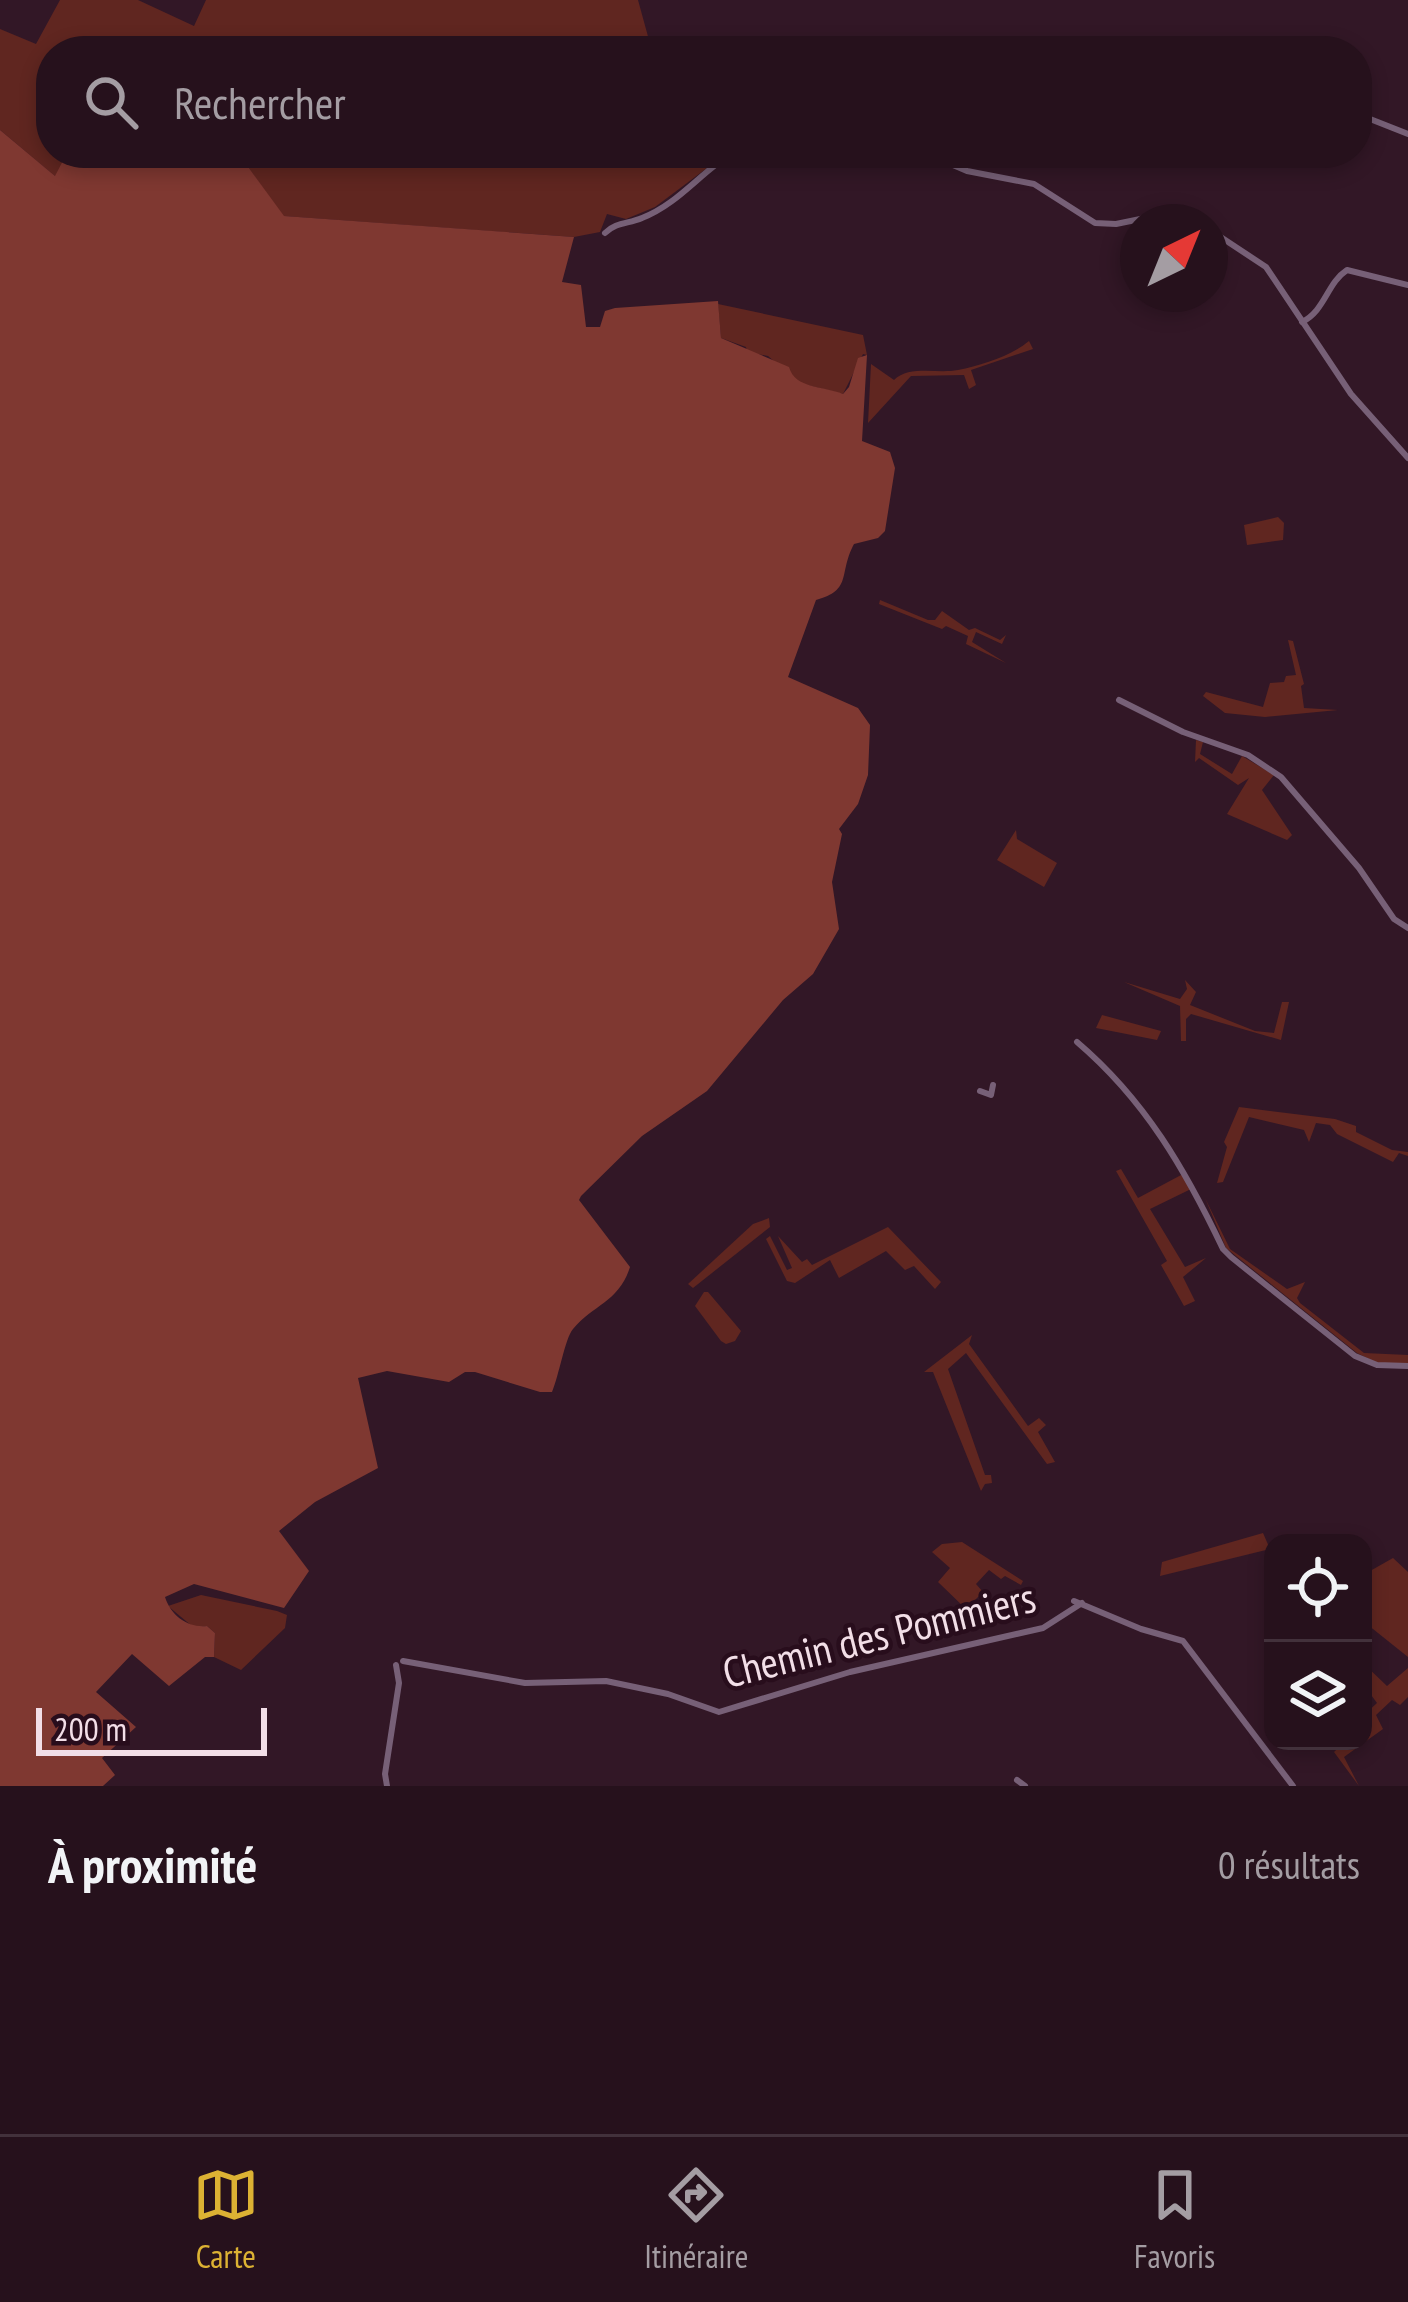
<!DOCTYPE html>
<html lang="fr">
<head>
<meta charset="utf-8">
<style>
	body { margin:0; font-family:"PT Sans Narrow",sans-serif; background:#2e1a25; color:#f1f3f6 }
	.controls { position:absolute; right:36px; bottom:36px; display:grid; overflow:hidden; border-radius:24px; box-shadow:0 6px 18px #0003 }
	.controls button { width:108px; height:108px; display:grid; place-items:center; padding:0; border:0; border-bottom:3px solid #42313b; background:#26111c; color:#f1f3f6; font:60px sans-serif }
	.compass { position:absolute; left:1120px; top:204px; width:108px; height:108px; border-radius:50%; background:#26111c; box-shadow:0 6px 18px #0003; rotate:43deg }
	.scale { position:absolute; left:36px; bottom:30px; width:231px; box-sizing:border-box; padding-left:12px; border:6px solid #f2dee7; border-top:0; font-size:33px; line-height:42px; white-space:nowrap; color:#f2dee7; -webkit-text-stroke:9px #280d1c; paint-order:stroke }
	.list { margin:0; padding:0; list-style:none }
	h2 { display:flex; justify-content:space-between; align-items:center; height:156px; margin:0; padding:0 48px; font-size:51px }
	h2 small { font-size:39px; font-weight:400; color:#a49da3 }
	.icon { flex:none; width:66px; height:66px; fill:none; stroke:currentColor; stroke-width:2; stroke-linecap:round; stroke-linejoin:round }
	.map { position:relative; flex:none; width:1408px; height:1786px; overflow:hidden }
	.search { position:absolute; background:#26111c; box-shadow:0 6px 18px #0003; left:36px; right:36px; top:36px; height:132px; display:flex; align-items:center; gap:30px; box-sizing:border-box; padding:0 42px; border-radius:48px; color:#a49da3; font-size:45px }
	.sheet { height:348px; background:#26111c }
	nav { display:flex; justify-content:space-around; align-items:center; box-sizing:border-box; height:168px; border-top:3px solid #42313b; background:#26111c; font-size:33px; color:#a49da3 }
	nav a { display:grid; justify-items:center; gap:6px }
	nav .on { color:#dcb233 }
	.map>svg:first-child { display:block }
</style>
</head>
<body>
<div class="map">
<svg width="1408" height="1786" viewBox="0 0 1408 1786">
	<rect width="100%" height="100%" fill="#321726"/>
	<!-- green -->
	<g fill="#602620">
		<polygon points="60,0 138,0 194,26 206,0 638,0 652,51 51,51 51,153 67,153 56,177 0,130 0,29 36,44"/>
		<polygon points="238,153 727,153 655,207 626,219 607,214 600,232 574,237 283,216"/>
		<polygon points="718,304 863,335 867,355 863,354 843,394 799,383 768,356 747,352 746,347 721,338"/>
		<path d="M1029,341L1033,349L971,370L976,385L969,389L964,375L911,376L868,423L871,364L894,380C909,365 938,374 958,370C982,365 1011,356 1029,341Z"/>
		<polygon points="1278,517 1284,523 1283,540 1247,545 1244,525"/>
		<polygon points="880,600 928,620 935,620 942,611 969,630 975,628 1000,640 1006,635 1002,644 976,632 972,642 1006,663 966,644 968,636 946,626 942,629 879,604"/>
		<polygon points="1288,640 1293,641 1304,684 1301,686 1304,708 1338,710 1265,717 1225,713 1203,696 1206,692 1263,707 1270,683 1284,682 1286,676 1296,675"/>
		<polygon points="1196,740 1203,742 1200,754 1232,774 1242,756 1274,775 1262,790 1292,835 1287,840 1227,814 1249,778 1238,785 1199,758 1195,762"/>
		<polygon points="1016,830 1017,839 1057,863 1044,887 997,860"/>
		<polygon points="1185,980 1196,992 1190,1005 1255,1031 1274,1033 1282,1002 1289,1002 1281,1040 1191,1014 1186,1019 1186,1041 1181,1041 1180,1006 1124,982 1180,999 1187,989"/>
		<polygon points="1102,1015 1161,1031 1157,1040 1096,1028"/>
		<polygon points="1239,1107 1335,1119 1356,1126 1356,1132 1392,1150 1408,1152 1408,1156 1399,1153 1393,1162 1337,1134 1330,1125 1316,1123 1309,1142 1304,1130 1249,1117 1223,1182 1217,1183 1227,1147 1224,1142"/>
		<polygon points="1121,1169 1138,1198 1183,1174 1191,1189 1150,1209 1185,1267 1206,1258 1183,1277 1195,1301 1184,1306 1161,1265 1167,1261 1116,1171"/>
		<polygon points="1205,1198 1230,1249 1287,1289 1305,1282 1297,1298 1300,1303 1364,1353 1408,1355 1408,1363 1377,1363 1357,1353 1226,1248"/>
		<polygon points="769,1218 770,1227 693,1288 688,1284 753,1224"/>
		<polygon points="888,1227 941,1282 935,1289 914,1266 905,1270 886,1251 839,1278 830,1260 795,1283 787,1281 766,1239 770,1236 787,1270 792,1268 778,1236 802,1262 807,1259 812,1265"/>
		<polygon points="704,1292 708,1292 741,1331 735,1341 726,1344 721,1341 695,1306"/>
		<polygon points="972,1335 969,1344 1028,1426 1039,1418 1046,1425 1038,1432 1055,1462 1047,1464 966,1353 948,1369 985,1475 991,1475 992,1483 985,1484 981,1491 933,1372 924,1372"/>
		<polygon points="1263,1533 1270,1549 1160,1576 1162,1562"/>
		<polygon points="962,1542 1023,1581 1021,1585 1005,1576 1001,1579 989,1570 976,1584 983,1592 966,1609 938,1582 950,1568 932,1552 942,1544"/>
		<polygon points="1393,1558 1408,1572 1408,1657 1363,1621 1363,1575"/>
		<polygon points="201,1595 277,1611 287,1615 285,1628 241,1670 214,1657 215,1633 207,1626 193,1627 168,1606"/>
		<polygon points="1363,1663 1387,1686 1408,1668 1408,1697 1400,1705 1392,1700 1376,1715 1383,1729 1344,1757 1359,1786 1334,1752 1346,1741 1363,1741 1363,1716 1377,1703 1363,1684"/>
	</g>
	<!-- forest -->
	<path fill="#7f3831" d="M0,130L55,176L67,153H238L284,216L574,237L562,282L581,285L586,327H600L605,311L615,308L718,301L721,338L789,367C795,389 824,386 843,394L849,387L858,358L867,355L862,441L890,452L895,468L885,531L878,538L854,544C838,574 853,590 816,600L788,677L858,708L870,725L868,775L858,804L839,829L842,834L832,882L839,929L813,974L783,1000L707,1091L642,1136L581,1196L579,1200L630,1267C619,1302 594,1304 573,1329C565,1338 559,1376 552,1392H540L475,1372H465L449,1382L387,1371L358,1378L378,1468L315,1502L279,1531L309,1571L284,1608L194,1584L165,1597C171,1616 188,1628 207,1626L215,1633L214,1657H205L169,1686L132,1654L96,1692L136,1727L102,1758L115,1775L103,1786H0Z"/>
	<g fill="none" stroke-linecap="round" stroke-linejoin="round">
		<!-- minor -->
		<g stroke="#776077" stroke-width="6">
			<polyline points="1359,107 1365,117 1408,134"/>
			<polyline points="925,153 967,171 1034,184 1095,223 1116,224 1155,216 1176,216 1193,222"/>
			<polyline points="1210,230 1266,267 1351,394 1408,458"/>
			<path d="M605,233C616,222 628,224 642,218C678,204 700,173 732,153"/>
			<path d="M1302,322C1325,311 1327,283 1347,270L1408,285"/>
			<polyline points="1119,700 1183,732 1248,755 1281,777 1359,868 1394,919 1408,928"/>
			<path d="M1077,1042C1145,1100 1185,1169 1223,1249L1231,1257L1355,1356L1377,1365L1408,1366"/>
			<polyline points="980,1091 991,1095 993,1085"/>
			<polyline points="1074,1601 1141,1629 1183,1641 1293,1786"/>
			<polyline points="403,1661 525,1683 606,1681 668,1694 719,1712 850,1672 1043,1628 1082,1603"/>
			<polyline points="1017,1780 1025,1786"/>
			<polyline points="387,1786 385,1774 399,1683 396,1665"/>
		</g>
	</g>
	<g text-anchor="middle" stroke-width="9" stroke-linejoin="round" paint-order="stroke">
		<!-- street labels -->
		<g font-size="42" fill="#f2dee7" stroke="#280d1c">
			<text transform="translate(879 1635) rotate(-14)" y="15">Chemin des Pommiers</text>
		</g>
	</g>
</svg>
<div class="controls">
<button><svg class="icon" aria-label="locate" viewBox="0 0 24 24"><circle cx="12" cy="12" r="6"/><path d="M12 2v4M12 18v4M2 12h4M18 12h4"/></svg></button>
<button><svg class="icon" aria-label="layers" viewBox="0 0 24 24"><path d="M12 4l9 5-9 5-9-5zM3 14l9 5 9-5"/></svg></button>
</div>
<svg class="compass" viewBox="-18 -18 36 36"><path d="M0-13l5 13h-10z" fill="#e53935"/><path d="M0 13l5-13h-10z" fill="#a49da3"/></svg>
<div class="scale">200 m</div>
<div class="search"><svg class="icon" aria-label="search" viewBox="0 0 24 24"><circle cx="10" cy="10" r="6"/><path d="M15 15l6 6"/></svg>Rechercher</div>
</div>
<section class="sheet">
<h2>À proximité<small>0 résultats</small></h2>
<ul class="list">
</ul>
</section>
<nav>
<a class="on"><svg class="icon" aria-label="map" viewBox="0 0 24 24"><path d="M3 6l6-2 6 2 6-2v14l-6 2-6-2-6 2zM9 4v14M15 6v14"/></svg>Carte</a>
<a><svg class="icon" aria-label="directions" viewBox="0 0 24 24"><path d="M12 3l9 9-9 9-9-9zM9 14v-3h6M13 9l2 2-2 2"/></svg>Itinéraire</a>
<a><svg class="icon" aria-label="saved" viewBox="0 0 24 24"><path d="M7 4h10v16l-5-4-5 4z"/></svg>Favoris</a>
</nav>
</body>
</html>
